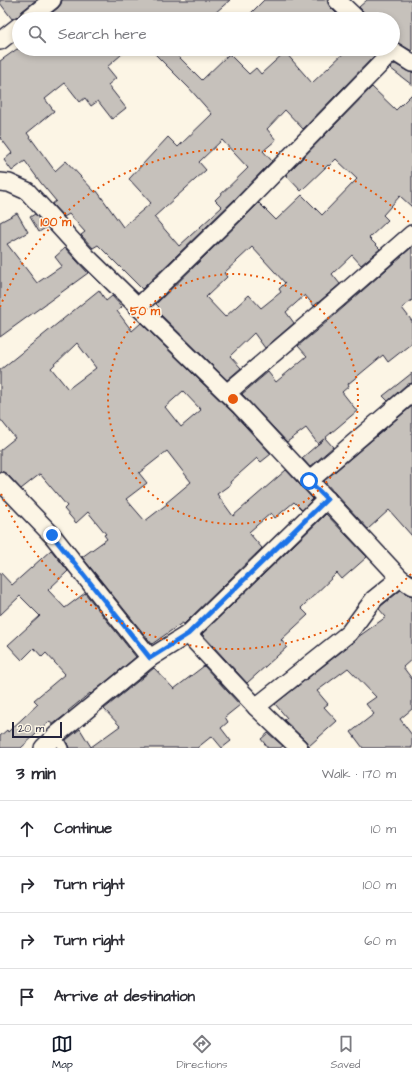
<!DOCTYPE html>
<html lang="en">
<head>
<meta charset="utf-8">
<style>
	body { margin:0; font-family:"Architects Daughter",sans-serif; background:#f7f7f7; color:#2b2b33 }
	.scale { position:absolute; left:12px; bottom:10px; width:50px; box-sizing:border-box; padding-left:4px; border:2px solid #22223b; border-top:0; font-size:11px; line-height:14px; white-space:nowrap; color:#22223b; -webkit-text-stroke:3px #fcf5e5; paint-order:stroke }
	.stop { position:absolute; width:12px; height:12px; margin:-9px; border:3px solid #1a73e8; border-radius:50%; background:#fff }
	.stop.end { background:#1a73e8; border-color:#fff; box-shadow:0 1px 4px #0008 }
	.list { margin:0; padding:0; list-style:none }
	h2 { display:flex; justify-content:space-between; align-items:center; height:52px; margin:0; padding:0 16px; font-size:17px }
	h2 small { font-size:13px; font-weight:400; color:#7c7c81 }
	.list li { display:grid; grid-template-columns:26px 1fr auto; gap:12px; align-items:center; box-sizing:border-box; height:56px; padding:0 16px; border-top:1px solid #e1e1e2 }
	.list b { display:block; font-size:15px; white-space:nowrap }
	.list em { font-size:13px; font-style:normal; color:#7c7c81 }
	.icon { flex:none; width:22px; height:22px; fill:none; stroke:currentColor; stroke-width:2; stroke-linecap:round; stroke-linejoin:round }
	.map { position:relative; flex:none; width:412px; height:748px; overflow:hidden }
	.search { position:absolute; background:#fff; box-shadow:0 2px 6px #0003; left:12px; right:12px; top:12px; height:44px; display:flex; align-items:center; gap:10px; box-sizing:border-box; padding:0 14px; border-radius:22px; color:#7c7c81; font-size:15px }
	.sheet { height:276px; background:#fff }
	nav { display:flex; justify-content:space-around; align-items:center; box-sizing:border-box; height:56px; border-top:1px solid #e1e1e2; background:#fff; font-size:11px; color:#7c7c81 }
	nav a { display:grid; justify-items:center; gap:2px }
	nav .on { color:#111827 }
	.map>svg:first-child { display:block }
</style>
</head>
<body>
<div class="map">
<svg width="412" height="748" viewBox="0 0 412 748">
	<rect width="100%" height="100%" fill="#fcf5e5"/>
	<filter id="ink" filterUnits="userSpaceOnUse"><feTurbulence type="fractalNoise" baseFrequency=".025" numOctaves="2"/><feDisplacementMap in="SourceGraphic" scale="8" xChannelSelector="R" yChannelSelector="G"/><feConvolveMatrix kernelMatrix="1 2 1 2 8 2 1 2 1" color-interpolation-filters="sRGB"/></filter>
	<g filter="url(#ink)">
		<!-- building -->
		<g fill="#c6c1bb" stroke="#22223b" fill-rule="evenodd">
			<polygon points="0,0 36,0 22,11 19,16 12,19 0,3"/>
			<polygon points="62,0 230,0 208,19 44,19 58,8 61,4"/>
			<polygon points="264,0 327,0 328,3 330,7 342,19 245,19"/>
			<polygon points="367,0 412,0 412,51 393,40 393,19 367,19 366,16 364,12 359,7"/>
			<path d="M17,49H128L107,67L116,78L108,85L126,108L112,119L98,101L91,106L85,98L80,102L65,83L45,99L54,111L27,133L55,171L66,161L95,192L97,191L123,227L151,203L129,179L168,137L178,147L212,114L189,88L150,49H171L202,80L229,54L249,74L256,68L261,74L285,52L312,83L348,49H380V50L303,129L285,110L267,129L276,140L263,151L272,161L235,199L142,289L98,245L93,248L81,235L85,232L69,214L64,217L52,204L56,201L41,183L25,161L12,171L4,160L12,153L0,137V61ZM222,140L248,168L215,200L222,207L179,246L154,217L206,170L199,162Z"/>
			<polygon points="395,64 407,71 412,73 412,85 390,68"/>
			<path d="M372,87L396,110L412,94V207L400,196L383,215L388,220L369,238L380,249L361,265L352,255L332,274L340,284L314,306L305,295L286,312L294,323L265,348L254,333L230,356L241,368L227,380L156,310L159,307L156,304L259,203L276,220L302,195L322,215L357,179L336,159L329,166L328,165L301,191L286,175ZM252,247L285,283L279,289L281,292L261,308L249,295L225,317L206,297L227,277L224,273Z"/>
			<polygon points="17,213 28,232 7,244 37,283 62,266 55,257 65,248 88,273 0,337 0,222"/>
			<polygon points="35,214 47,227 39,232 30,217"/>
			<polygon points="412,247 412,300 402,308 412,321 412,343 388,362 383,355 348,384 349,386 342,392 357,411 325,438 333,447 310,467 302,458 324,439 318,444 306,428 287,442 242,394 268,372 276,382 307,356 298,346 328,321"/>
			<path d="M99,290L106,301L112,296L122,307L117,311L132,331L141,323L233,413L271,454L261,462L257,458L230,482L231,484L217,494L233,516L286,470L313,499L302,510L294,502L275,518L271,513L249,532L251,534H250L262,548L184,624L182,623L152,644L82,557L107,539L104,535L106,534L88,512L76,523L64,509L67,506L40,474L21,489L7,474L3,472L0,471V450L15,438L0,419V370ZM77,343L96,368L68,389L51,368ZM183,391L201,410L181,427L165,407ZM167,451L191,482L166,503L167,504L145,521L126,499L147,483L139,473Z"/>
			<polygon points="412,373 412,383 406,385 388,401 383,396"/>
			<polygon points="412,406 412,536 389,510 368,529 324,481"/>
			<polygon points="326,514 367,557 342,579 337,573 301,608 308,615 281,640 287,647 247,683 202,634"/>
			<polygon points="51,550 68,571 48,590 65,608 85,593 136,657 91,694 90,693 68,711 69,712 52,725 50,721 21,748 0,748 0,736 7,730 8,732 38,704 34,700 65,674 46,653 42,657 34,648 22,660 8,645 40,616 20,596 0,615 0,572 12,585"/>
			<polygon points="401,590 407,594 412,596 412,659 403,667 412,679 412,709 400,719 412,735 412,748 363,748 351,732 374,714 366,704 376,697 348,668 317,691 328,704 324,707 337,721 309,746 306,741 284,720 287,718 275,704 355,641 358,637 386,617 379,609 381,606"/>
			<polygon points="204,666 240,705 225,717 228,722 221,728 231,741 222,748 212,736 197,748 69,748 66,740 80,729 91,747 120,726 104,709 154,668 174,689"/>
			<polygon points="268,733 283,746 280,748 268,748 261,739"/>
		</g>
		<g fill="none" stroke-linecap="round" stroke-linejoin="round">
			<!-- service casing -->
			<g stroke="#22223b" stroke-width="12">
				<polyline id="service" points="56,735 63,748"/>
			</g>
			<!-- minor casing -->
			<g stroke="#22223b" stroke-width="20">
				<g id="minor">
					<polyline points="337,0 357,19"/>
					<polyline points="28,19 52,0"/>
					<polyline points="0,41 19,26"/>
					<polyline points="390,49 412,63"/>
					<polyline points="0,182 9,183 27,191 87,257 240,406 400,578 412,586"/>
					<polyline points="138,307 242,206 393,51"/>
					<polyline points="227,393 341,296 412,234"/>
					<polyline points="0,481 52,535 150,658"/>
					<polyline points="309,481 412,393"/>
					<polyline points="188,634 256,707 299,748"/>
					<polyline points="256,707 349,633 374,599 400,578"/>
					<polyline points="43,748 56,735 150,658 188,634 327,499"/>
				</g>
			</g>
			<!-- service -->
			<use href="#service" stroke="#fcf5e5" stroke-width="9"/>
			<!-- minor -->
			<use href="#minor" stroke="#fcf5e5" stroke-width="17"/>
		</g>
	</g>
	<g fill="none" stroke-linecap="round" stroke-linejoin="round" filter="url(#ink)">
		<!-- route -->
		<polyline stroke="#1a73e8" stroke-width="5" points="52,535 150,658 188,634 327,499 309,481"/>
	</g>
	<!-- distance rings -->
	<g fill="none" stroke="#e8590c" stroke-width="2" stroke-dasharray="2 4">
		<circle cx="233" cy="399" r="125"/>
		<path d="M411 574A250 250 0 0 1 0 491M0 307A250 250 0 0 1 411 224"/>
	</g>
	<circle cx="233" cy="399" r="6" fill="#e8590c" stroke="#fcf5e5" stroke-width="2"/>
	<g font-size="12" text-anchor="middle" font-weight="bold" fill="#e8590c" stroke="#fcf5e5" stroke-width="3" stroke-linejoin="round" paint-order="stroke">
		<text x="56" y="226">100 m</text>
		<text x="145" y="315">50 m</text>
	</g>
</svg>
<div class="scale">20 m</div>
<div class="stop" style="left:309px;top:481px"></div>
<div class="stop end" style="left:52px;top:535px"></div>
<div class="search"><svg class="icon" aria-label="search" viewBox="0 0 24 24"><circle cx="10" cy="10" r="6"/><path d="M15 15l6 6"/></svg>Search here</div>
</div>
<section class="sheet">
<h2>3 min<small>Walk · 170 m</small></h2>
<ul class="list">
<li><svg class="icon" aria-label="ahead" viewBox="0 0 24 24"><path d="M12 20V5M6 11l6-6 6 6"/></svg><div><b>Continue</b></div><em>10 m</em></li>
<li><svg class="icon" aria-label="right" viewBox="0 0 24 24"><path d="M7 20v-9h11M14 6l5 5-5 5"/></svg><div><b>Turn right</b></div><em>100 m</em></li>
<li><svg class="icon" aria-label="right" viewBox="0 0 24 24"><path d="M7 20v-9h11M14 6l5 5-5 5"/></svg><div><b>Turn right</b></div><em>60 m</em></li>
<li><svg class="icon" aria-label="arrive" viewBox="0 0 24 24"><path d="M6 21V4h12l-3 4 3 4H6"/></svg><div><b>Arrive at destination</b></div></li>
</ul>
</section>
<nav>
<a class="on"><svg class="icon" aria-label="map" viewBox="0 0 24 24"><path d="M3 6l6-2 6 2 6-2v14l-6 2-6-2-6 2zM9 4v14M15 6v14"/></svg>Map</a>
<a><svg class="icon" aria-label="directions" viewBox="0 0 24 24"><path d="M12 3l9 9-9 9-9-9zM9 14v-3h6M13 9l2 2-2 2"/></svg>Directions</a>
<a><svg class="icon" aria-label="saved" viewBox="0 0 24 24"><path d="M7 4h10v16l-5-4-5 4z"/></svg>Saved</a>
</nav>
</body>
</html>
